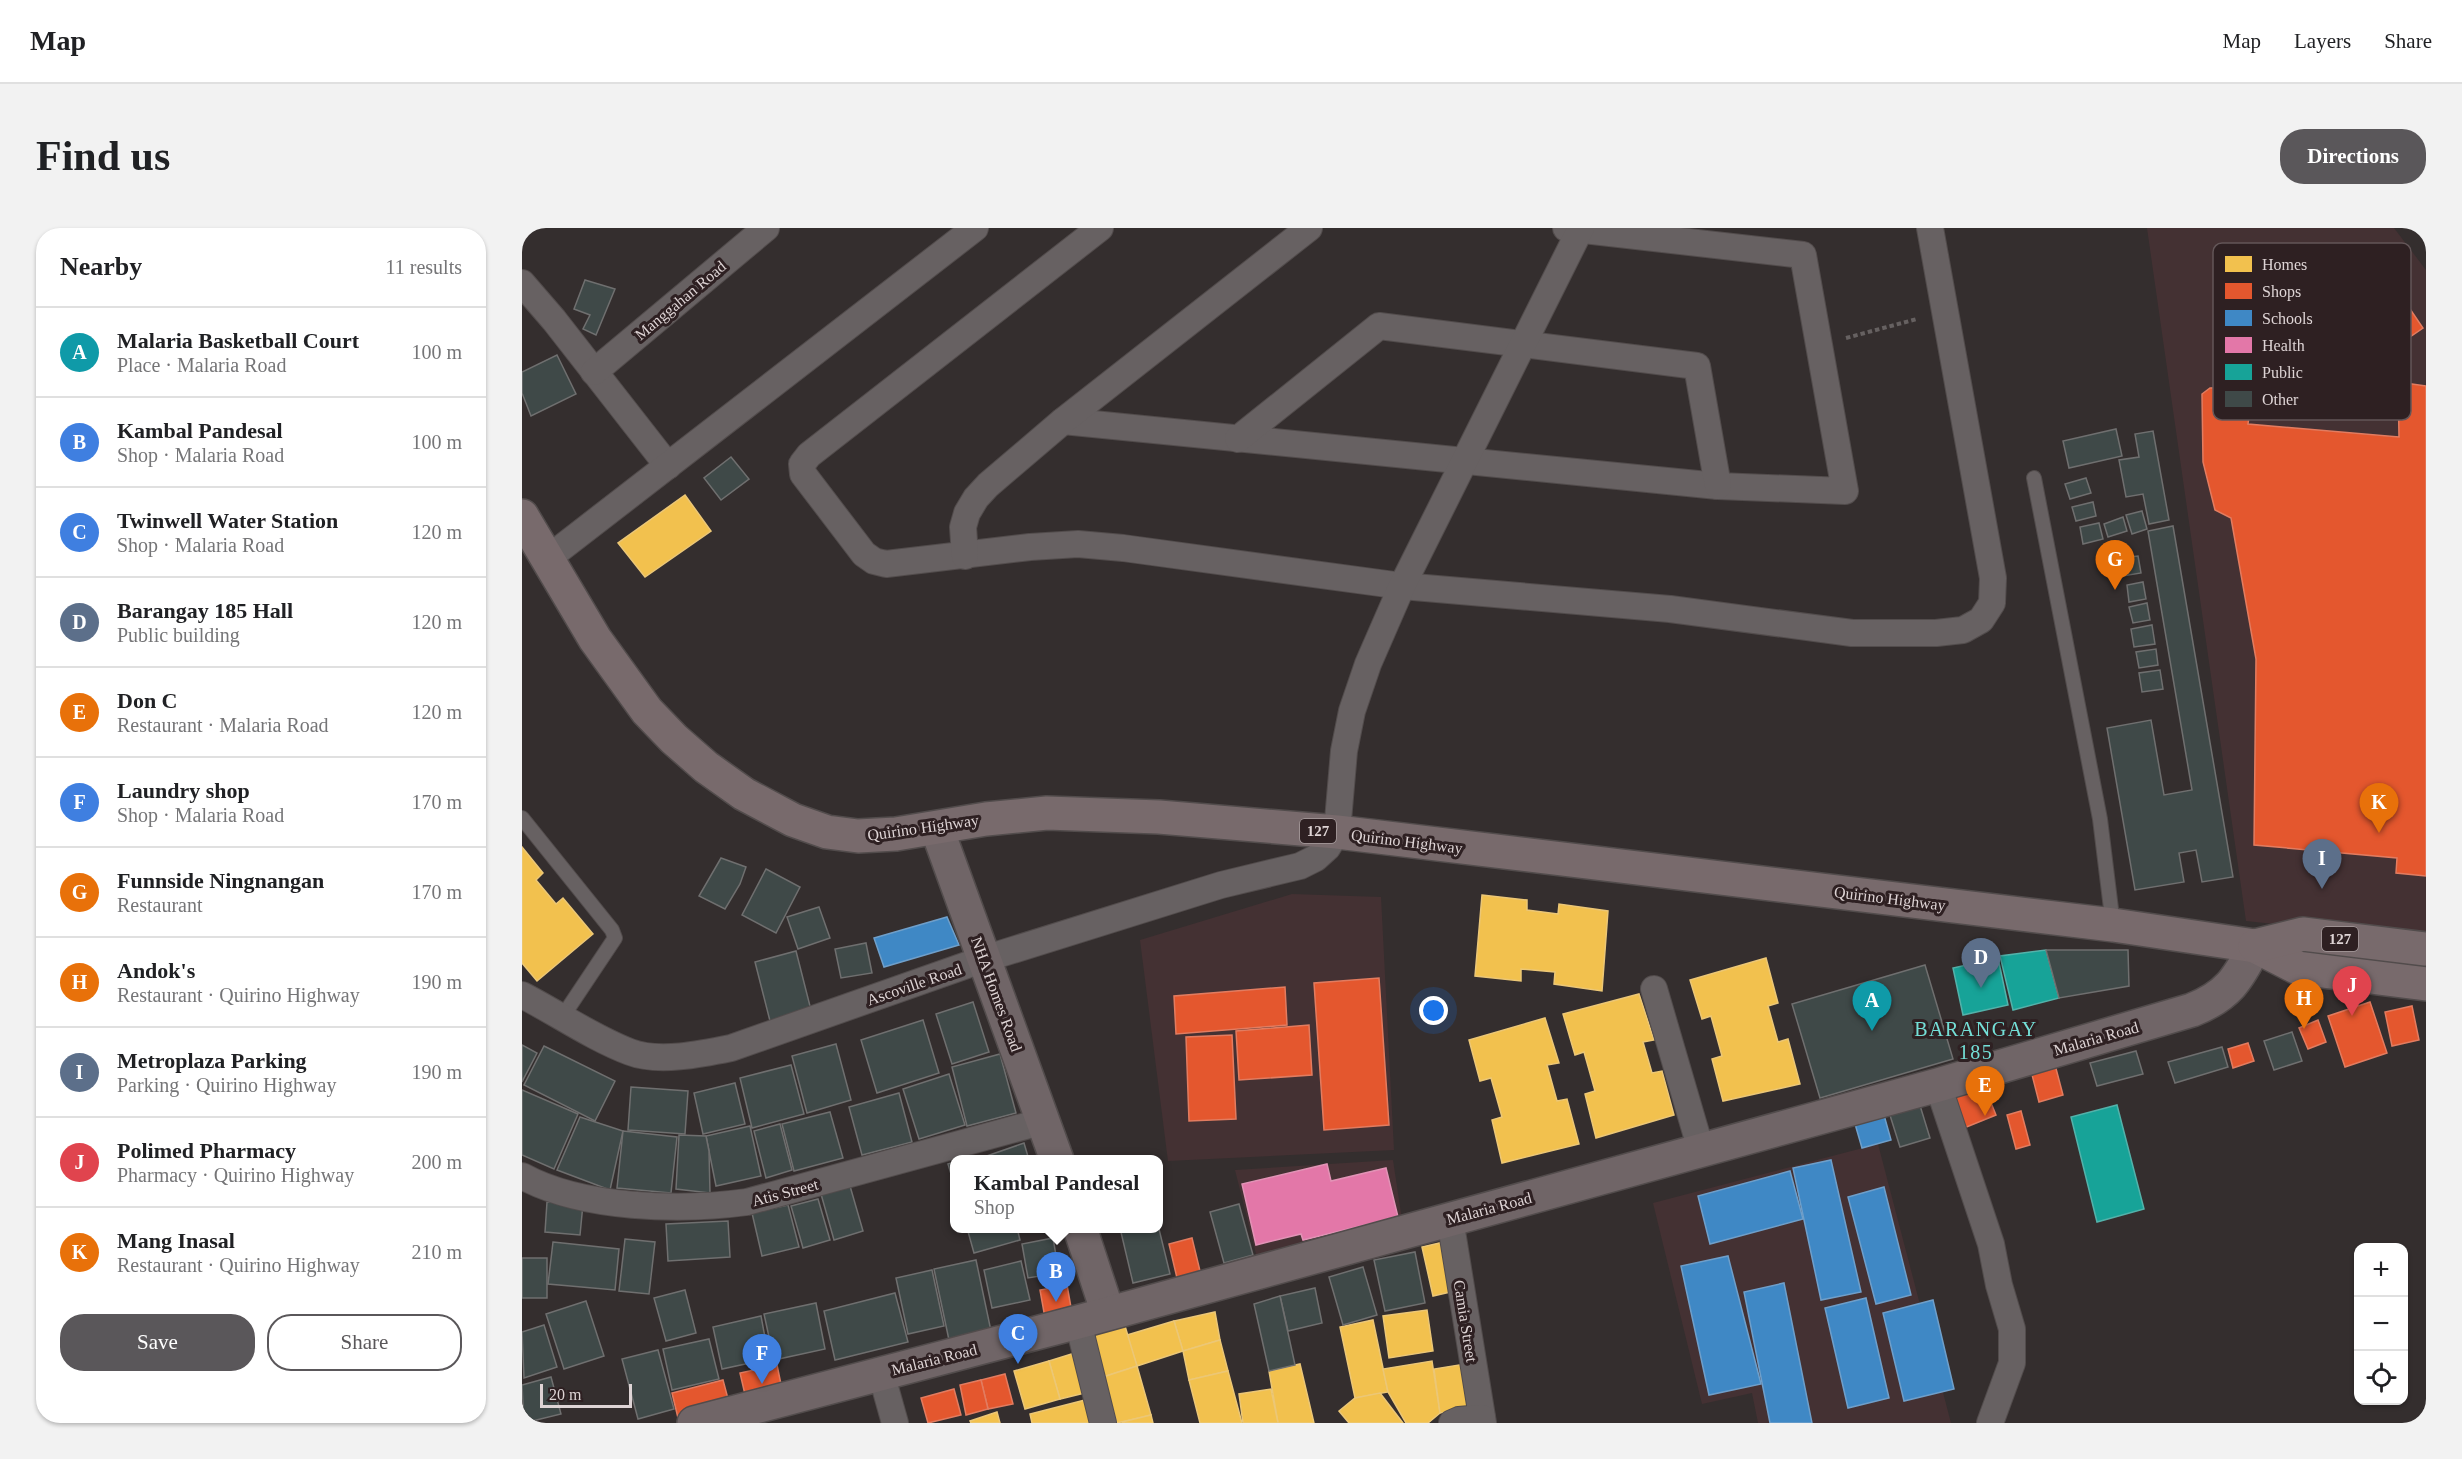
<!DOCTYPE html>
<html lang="en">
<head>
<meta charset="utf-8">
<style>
	body { margin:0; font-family:"Times New Roman",serif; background:#f2f2f2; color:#202124 }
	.controls { position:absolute; right:18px; bottom:18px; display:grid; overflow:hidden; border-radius:12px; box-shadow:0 2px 4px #0004 }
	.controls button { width:54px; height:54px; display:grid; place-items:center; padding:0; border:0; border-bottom:2px solid #e0e0e0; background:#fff; color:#202124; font:30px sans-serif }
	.scale { position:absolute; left:18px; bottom:15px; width:92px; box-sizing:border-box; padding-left:6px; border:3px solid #ded4d5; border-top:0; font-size:16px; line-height:21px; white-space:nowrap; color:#ded4d5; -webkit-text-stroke:4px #2e2022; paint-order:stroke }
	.you { position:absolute; left:912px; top:783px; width:21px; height:21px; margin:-15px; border:4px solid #fff; border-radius:50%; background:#1a73e8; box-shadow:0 0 0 9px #1a73e833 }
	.badge { display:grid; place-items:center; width:39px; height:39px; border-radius:50%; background:#5a575a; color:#fff; font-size:20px; font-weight:700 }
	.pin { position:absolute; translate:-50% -50px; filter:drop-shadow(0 2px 3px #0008) }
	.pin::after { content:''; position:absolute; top:32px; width:21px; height:18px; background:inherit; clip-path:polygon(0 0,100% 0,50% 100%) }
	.popup { position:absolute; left:428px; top:927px; width:213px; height:78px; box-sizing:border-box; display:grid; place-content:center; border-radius:12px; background:#fff; filter:drop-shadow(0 2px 4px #0005); font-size:20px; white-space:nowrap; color:#757577 }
	.popup b { font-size:22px; color:#202124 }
	.popup::after { content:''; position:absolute; left:50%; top:100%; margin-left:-12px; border:12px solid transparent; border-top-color:#fff }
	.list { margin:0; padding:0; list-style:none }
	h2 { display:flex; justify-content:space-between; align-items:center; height:78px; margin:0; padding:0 24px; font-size:26px }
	h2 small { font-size:20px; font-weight:400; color:#757577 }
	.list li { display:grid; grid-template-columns:39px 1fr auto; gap:18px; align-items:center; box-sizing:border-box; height:90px; padding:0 24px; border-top:2px solid #e0e0e0 }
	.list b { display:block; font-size:22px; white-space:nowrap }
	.list p { margin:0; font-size:20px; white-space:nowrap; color:#757577 }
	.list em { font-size:20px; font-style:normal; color:#757577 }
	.actions { display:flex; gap:12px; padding:18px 24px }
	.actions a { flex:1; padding:14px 0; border:2px solid #5a575a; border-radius:24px; text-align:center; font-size:21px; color:#5a575a }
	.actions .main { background:#5a575a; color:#fff }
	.icon { flex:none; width:33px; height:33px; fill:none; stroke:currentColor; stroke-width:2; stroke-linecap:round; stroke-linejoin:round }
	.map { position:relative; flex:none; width:1904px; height:1195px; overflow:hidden; border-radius:24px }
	header { display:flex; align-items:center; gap:36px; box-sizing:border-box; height:84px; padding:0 30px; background:#fff; border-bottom:2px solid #e0e0e0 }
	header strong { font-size:28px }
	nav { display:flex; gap:33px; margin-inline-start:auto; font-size:21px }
	.intro { display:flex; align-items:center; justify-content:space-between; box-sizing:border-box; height:144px; padding:0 36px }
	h1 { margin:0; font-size:42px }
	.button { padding:15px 27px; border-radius:24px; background:#5a575a; color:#fff; font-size:21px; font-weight:700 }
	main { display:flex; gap:36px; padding:0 36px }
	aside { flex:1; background:#fff; border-radius:24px; box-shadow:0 2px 4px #0004 }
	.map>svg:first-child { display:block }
</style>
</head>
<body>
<header>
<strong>Map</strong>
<nav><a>Map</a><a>Layers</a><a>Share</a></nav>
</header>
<div class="intro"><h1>Find us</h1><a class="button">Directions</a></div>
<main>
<aside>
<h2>Nearby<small>11 results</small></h2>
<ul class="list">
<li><span class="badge" style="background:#0f9aa8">A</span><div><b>Malaria Basketball Court</b><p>Place · Malaria Road</p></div><em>100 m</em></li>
<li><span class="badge" style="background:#3f7fe0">B</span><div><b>Kambal Pandesal</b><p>Shop · Malaria Road</p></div><em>100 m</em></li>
<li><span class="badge" style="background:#3f7fe0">C</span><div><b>Twinwell Water Station</b><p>Shop · Malaria Road</p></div><em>120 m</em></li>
<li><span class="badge" style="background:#5c6f8a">D</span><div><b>Barangay 185 Hall</b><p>Public building</p></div><em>120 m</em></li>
<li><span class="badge" style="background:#e8710a">E</span><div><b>Don C</b><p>Restaurant · Malaria Road</p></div><em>120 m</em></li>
<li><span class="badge" style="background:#3f7fe0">F</span><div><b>Laundry shop</b><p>Shop · Malaria Road</p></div><em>170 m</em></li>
<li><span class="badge" style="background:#e8710a">G</span><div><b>Funnside Ningnangan</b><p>Restaurant</p></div><em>170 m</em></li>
<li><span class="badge" style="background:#e8710a">H</span><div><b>Andok's</b><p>Restaurant · Quirino Highway</p></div><em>190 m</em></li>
<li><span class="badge" style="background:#5c6f8a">I</span><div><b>Metroplaza Parking</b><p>Parking · Quirino Highway</p></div><em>190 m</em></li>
<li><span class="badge" style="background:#e0444e">J</span><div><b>Polimed Pharmacy</b><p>Pharmacy · Quirino Highway</p></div><em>200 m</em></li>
<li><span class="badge" style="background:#e8710a">K</span><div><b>Mang Inasal</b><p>Restaurant · Quirino Highway</p></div><em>210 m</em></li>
</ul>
<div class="actions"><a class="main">Save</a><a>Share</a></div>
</aside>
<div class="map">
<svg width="1904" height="1195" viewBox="0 0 1904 1195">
	<rect width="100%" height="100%" fill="#342e2e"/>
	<!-- built -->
	<g fill="#443133">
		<polygon points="1625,0 1872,0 1904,42 1904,712 1724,693"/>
		<polygon points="770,666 859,669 872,922 646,933 618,712"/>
		<polygon points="1356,916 1429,1195 1236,1195 1230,1165 1180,1176 1131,975"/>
		<polygon points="871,932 880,992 735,1030 713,942"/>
	</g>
	<!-- homes -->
	<g fill="#f2c14e" stroke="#ecc776" stroke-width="1.5">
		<polygon points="163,267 189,303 123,349 96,315"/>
		<polygon points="0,619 21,645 14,652 34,676 41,670 71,706 15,753 0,735"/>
		<polygon points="960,667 1005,672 1005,682 1036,686 1037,676 1086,683 1080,763 1032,756 1033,744 999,741 999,753 953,748"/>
		<polygon points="1244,730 1256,775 1246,778 1256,814 1266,811 1278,856 1201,873 1190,831 1200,828 1189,788 1180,791 1168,752"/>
		<polygon points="1117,766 1132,812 1121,814 1130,845 1140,843 1152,887 1074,910 1063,866 1073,863 1062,824 1053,827 1041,786"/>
		<polygon points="1023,790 1037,835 1025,837 1035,873 1045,871 1057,916 980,935 970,892 980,889 969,850 958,853 947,812"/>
		<polygon points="922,1014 933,1063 911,1068 900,1019"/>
		<polygon points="905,1082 911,1123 867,1130 861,1088"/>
		<polygon points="693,1084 698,1112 661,1123 652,1093"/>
		<polygon points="851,1092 866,1164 833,1170 818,1099"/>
		<polygon points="652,1093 661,1123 615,1138 605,1107"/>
		<polygon points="603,1098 615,1138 581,1149 570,1107"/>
		<polygon points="698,1112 706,1143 667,1152 661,1123"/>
		<polygon points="556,1124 567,1164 538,1171 527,1133"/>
		<polygon points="527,1133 538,1171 503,1181 492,1143"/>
		<polygon points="910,1133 918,1185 906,1195 884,1195 866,1164 861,1141"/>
		<polygon points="778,1136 792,1195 756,1195 747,1143"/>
		<polygon points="943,1136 949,1180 918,1185 912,1141"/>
		<polygon points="615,1138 629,1187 595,1195 581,1149"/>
		<polygon points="706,1143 720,1195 678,1195 667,1152"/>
		<polygon points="749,1161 756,1195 721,1195 717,1166"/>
		<polygon points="858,1165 881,1195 827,1195 817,1183 833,1170"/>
		<polygon points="567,1171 573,1195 510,1195 508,1186"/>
		<polygon points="475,1184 478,1195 449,1195 448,1193"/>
		<polygon points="629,1187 631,1195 600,1195 600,1194"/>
	</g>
	<!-- shops -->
	<g fill="#e4572e" stroke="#e27c60" stroke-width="1.5">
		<polygon points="1848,22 1901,100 1860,128 1807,50"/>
		<polygon points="1876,154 1904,158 1904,648 1874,645 1875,630 1732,617 1734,431 1709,290 1693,282 1681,234 1680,166 1688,160 1731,159 1726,196 1877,209"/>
		<polygon points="857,750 867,897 802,902 792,755"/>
		<polygon points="763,759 765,797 654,806 652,768"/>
		<polygon points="1848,774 1865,825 1823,839 1806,788"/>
		<polygon points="1890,778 1897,812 1870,818 1863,784"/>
		<polygon points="1796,792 1804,814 1786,821 1777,800"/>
		<polygon points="787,797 790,847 717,852 714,803"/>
		<polygon points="710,807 714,891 667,893 664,809"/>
		<polygon points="1726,815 1732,833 1711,840 1706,821"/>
		<polygon points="1532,833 1541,867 1517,874 1508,839"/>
		<polygon points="1461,855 1474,887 1442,900 1429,868"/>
		<polygon points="1499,883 1508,917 1494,921 1485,887"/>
		<polygon points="670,1010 678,1043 655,1050 647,1016"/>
		<polygon points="545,1057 550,1085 523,1090 518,1062"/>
		<polygon points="255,1137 261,1166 225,1175 218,1145"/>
		<polygon points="483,1146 491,1176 466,1181 459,1152"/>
		<polygon points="201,1152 209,1182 157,1194 150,1165"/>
		<polygon points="459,1152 466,1181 444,1187 438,1157"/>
		<polygon points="432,1161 439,1187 406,1195 399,1170"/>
	</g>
	<!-- schools -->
	<g fill="#3f88c5" stroke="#6f9fca" stroke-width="1.5">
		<polygon points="425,689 437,717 362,739 352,710"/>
		<polygon points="1360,880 1369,912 1340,920 1331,889"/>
		<polygon points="1309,932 1339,1064 1299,1072 1271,940"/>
		<polygon points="1268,943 1281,991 1188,1016 1176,968"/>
		<polygon points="1362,959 1389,1067 1354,1076 1326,969"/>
		<polygon points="1206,1028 1239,1156 1187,1167 1159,1038"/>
		<polygon points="1262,1055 1290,1195 1248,1195 1222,1064"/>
		<polygon points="1344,1070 1367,1170 1326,1180 1303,1080"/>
		<polygon points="1411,1072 1432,1161 1382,1173 1361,1085"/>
	</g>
	<!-- health -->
	<polygon fill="#e377a8" stroke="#e293b6" stroke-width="1.5" points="805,936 809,953 864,940 876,989 781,1012 779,1006 734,1017 720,956"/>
	<!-- public -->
	<g fill="#17a398" stroke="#53b2aa" stroke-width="1.5">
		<polygon points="1524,722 1537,770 1491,782 1478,728"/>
		<polygon points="1476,730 1486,777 1441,787 1431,740"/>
		<polygon points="1595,877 1622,981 1575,994 1549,889"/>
	</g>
	<!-- building -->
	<g fill="#3f4948" stroke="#6f6f6f" stroke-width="1.5">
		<polygon points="63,52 93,61 74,107 61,101 68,87 52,81"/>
		<polygon points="35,127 54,166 9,188 0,165 0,144"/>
		<polygon points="1594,201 1600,228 1547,240 1541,213"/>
		<polygon points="1631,203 1647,292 1627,296 1621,266 1604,269 1597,232 1617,229 1613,206"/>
		<polygon points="209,229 227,251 199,272 182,250"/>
		<polygon points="1564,250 1569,265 1548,271 1543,256"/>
		<polygon points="1571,274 1574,288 1554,293 1550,279"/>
		<polygon points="1620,283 1625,301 1610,306 1604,287"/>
		<polygon points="1601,289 1605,303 1586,309 1582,296"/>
		<polygon points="1577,295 1581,311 1561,316 1558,299"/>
		<polygon points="1651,298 1711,649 1680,654 1674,622 1657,625 1662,654 1613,662 1585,500 1629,492 1642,567 1670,562 1626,303"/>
		<polygon points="1616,328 1619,345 1601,348 1598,330"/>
		<polygon points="1621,354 1624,371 1607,374 1605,357"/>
		<polygon points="1625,375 1628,392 1611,395 1607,379"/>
		<polygon points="1630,397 1633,416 1612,419 1609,401"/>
		<polygon points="1634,421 1636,437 1617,440 1614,424"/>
		<polygon points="1638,442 1641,461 1620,464 1617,445"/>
		<polygon points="199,630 224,639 218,656 203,681 177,668"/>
		<polygon points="244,641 278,659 254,705 220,687"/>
		<polygon points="297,679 308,710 276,721 265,689"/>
		<polygon points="344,715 350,745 319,750 313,721"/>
		<polygon points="1524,722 1606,722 1607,758 1537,770"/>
		<polygon points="274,723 289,782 248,793 233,734"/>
		<polygon points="1403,737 1431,831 1298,870 1270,776"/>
		<polygon points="451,774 467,824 430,836 414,786"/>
		<polygon points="401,792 417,845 355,865 339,812"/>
		<polygon points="1770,804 1780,833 1752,842 1742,813"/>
		<polygon points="314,816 329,872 285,885 270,828"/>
		<polygon points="0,817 15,825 0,854"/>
		<polygon points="22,818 93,853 73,893 2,857"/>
		<polygon points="1700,819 1706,839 1653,855 1646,834"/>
		<polygon points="1614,823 1621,846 1575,858 1568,835"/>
		<polygon points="478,826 494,885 445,898 430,839"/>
		<polygon points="269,837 282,886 230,900 218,850"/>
		<polygon points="427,846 443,897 397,911 381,861"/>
		<polygon points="213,855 223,896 181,906 172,865"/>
		<polygon points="109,859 166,863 163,906 106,902"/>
		<polygon points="0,862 56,886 32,941 0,927"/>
		<polygon points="377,865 390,914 340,927 327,879"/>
		<polygon points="1396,871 1408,910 1378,919 1366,881"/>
		<polygon points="308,884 321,930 272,943 260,896"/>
		<polygon points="58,889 101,903 88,962 35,942"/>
		<polygon points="258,896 270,942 244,950 232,903"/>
		<polygon points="228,898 239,948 194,958 184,908"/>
		<polygon points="101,903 155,909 149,965 95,960"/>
		<polygon points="157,907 184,908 187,923 188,965 154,961"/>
		<polygon points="502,915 507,932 460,932 459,930"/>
		<polygon points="432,934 432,956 426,936"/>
		<polygon points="328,958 341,1003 312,1012 299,966"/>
		<polygon points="296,971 308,1012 281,1020 269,978"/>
		<polygon points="25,974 61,976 58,1007 23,1004"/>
		<polygon points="717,976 731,1027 702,1035 688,984"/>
		<polygon points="266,977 277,1019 240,1028 230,985"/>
		<polygon points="206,993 208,1029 146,1033 144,996"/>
		<polygon points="636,997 648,1046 611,1055 598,1000 636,1000"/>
		<polygon points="445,1000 495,1000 498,1012 452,1025"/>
		<polygon points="531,1010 537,1045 506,1050 500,1016"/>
		<polygon points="103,1011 133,1014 127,1066 97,1063"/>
		<polygon points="31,1014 97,1021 93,1062 26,1056"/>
		<polygon points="893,1024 903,1075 863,1083 852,1032"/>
		<rect x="0" y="1030" width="25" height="40"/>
		<polygon points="454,1032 469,1103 427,1112 412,1041"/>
		<polygon points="499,1033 508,1072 470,1080 462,1042"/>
		<polygon points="841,1039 855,1087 821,1097 807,1049"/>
		<polygon points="410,1042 422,1098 386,1106 374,1050"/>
		<polygon points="793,1060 800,1095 766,1103 758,1068"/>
		<polygon points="163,1062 174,1105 144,1113 132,1070"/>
		<polygon points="373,1065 386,1114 313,1132 302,1083"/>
		<polygon points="758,1068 773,1137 747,1143 732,1076"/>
		<polygon points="64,1073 82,1128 42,1141 24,1086"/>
		<polygon points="294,1075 303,1121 252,1132 242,1086"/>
		<polygon points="239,1088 247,1131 200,1141 191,1099"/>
		<polygon points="22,1097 35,1139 2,1150 0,1104"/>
		<polygon points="187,1111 197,1151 150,1162 141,1121"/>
		<polygon points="136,1122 152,1181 116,1191 100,1131"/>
		<polygon points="29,1149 39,1186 2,1195 0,1157"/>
	</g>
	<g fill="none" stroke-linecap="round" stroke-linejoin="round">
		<!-- lane casing -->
		<g stroke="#524c4c" stroke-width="16">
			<g id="lane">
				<polyline points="1512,250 1578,591 1591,697"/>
				<polyline points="0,590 90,702 93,710 41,788"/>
			</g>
		</g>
		<!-- street casing -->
		<g stroke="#524c4c" stroke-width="28">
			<g id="street">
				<polyline points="578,0 287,227 280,236 281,246 342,326 352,333 364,336 508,319 556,316 601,320 880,358 1148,381 1330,405 1414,405 1441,402 1459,392 1470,375 1471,350 1408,0"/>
				<polyline points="0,55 32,92 146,238"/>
				<polyline points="72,144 244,0"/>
				<polyline points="541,193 1196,258 1323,263 1281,27 1044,0"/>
				<polyline points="716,211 857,98 1175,138 1196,258"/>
				<polyline points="443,328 441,299 445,285 454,270 466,257 541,193 787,0"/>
				<polyline points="25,331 453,0"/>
				<polyline points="1132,761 1179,922"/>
				<path d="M0,767C35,785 71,810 108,824C136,835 180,826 209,820L462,731L699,657L778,638L794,630L805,620L815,604L822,523L830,483L846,436L880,358L1059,0"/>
				<polyline points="1416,857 1469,1016 1477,1057 1490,1101 1490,1135 1468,1195"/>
				<path d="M0,948C60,981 159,983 225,974L522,893"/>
				<polyline points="928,991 961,1195"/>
				<polyline points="556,1094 581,1195"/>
				<polyline points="359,1145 373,1195"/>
				<polyline points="930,1195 937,1192 960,1190"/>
			</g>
		</g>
		<!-- secondary casing -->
		<g stroke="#524c4c" stroke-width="36">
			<g id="secondary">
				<polyline points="415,601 535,932"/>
				<polyline points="558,1000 586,1085"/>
				<path d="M172,1195L556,1094L1416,857L1670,782C1706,768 1716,751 1733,718"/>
			</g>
		</g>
		<!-- primary casing -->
		<g stroke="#524c4c" stroke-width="36">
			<g id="primary">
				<polyline points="0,288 73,411 125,483 152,511 184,539 222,566 271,592 305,604 336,608 374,606 464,591 525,585 637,589 815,604 1591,697 1733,718 1776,740 1904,756"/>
				<polyline points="1733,718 1781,706 1904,721"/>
			</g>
		</g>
		<!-- path -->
		<polyline stroke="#666161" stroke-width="4" stroke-dasharray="4.5 3" stroke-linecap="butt" points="1324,110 1395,91"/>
		<!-- lane -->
		<use href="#lane" stroke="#676162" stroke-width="14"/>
		<!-- street -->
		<use href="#street" stroke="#676162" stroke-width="26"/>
		<!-- secondary -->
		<use href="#secondary" stroke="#706567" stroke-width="33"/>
		<!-- primary -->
		<use href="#primary" stroke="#786a6c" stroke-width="33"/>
	</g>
	<g text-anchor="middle" stroke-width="6" stroke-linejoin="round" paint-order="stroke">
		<!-- shield labels -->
		<g fill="#2e2022" stroke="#a99e9f" stroke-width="1.5">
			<rect x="778" y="591" width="36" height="24" rx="4.5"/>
			<rect x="1800" y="699" width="36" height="24" rx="4.5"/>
		</g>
		<g font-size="15" font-weight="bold" fill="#ded4d5">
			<text x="796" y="608">127</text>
			<text x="1818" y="716">127</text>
		</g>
		<!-- street labels -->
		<g font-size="16" fill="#ded4d5" stroke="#2e2022">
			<text transform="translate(158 72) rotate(-40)" y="6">Manggahan Road</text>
			<text transform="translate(401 599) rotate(-8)" y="6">Quirino Highway</text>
			<text transform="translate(885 613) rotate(7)" y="6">Quirino Highway</text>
			<text transform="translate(1368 670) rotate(7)" y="6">Quirino Highway</text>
			<text transform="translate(392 756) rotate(-19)" y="6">Ascoville Road</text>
			<text transform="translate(475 766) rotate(70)" y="6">NHA Homes Road</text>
			<text transform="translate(1574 810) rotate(-16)" y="6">Malaria Road</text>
			<text transform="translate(263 964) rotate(-15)" y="6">Atis Street</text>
			<text transform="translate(967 980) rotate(-15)" y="6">Malaria Road</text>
			<text transform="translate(944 1093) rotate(81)" y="6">Camia Street</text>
			<text transform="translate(412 1131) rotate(-14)" y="6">Malaria Road</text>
		</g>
		<!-- quarter labels -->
		<g font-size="20" letter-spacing="1.5" fill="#74dfd7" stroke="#2e2022">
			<text x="1454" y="808">BARANGAY<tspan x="1454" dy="23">185</tspan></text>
		</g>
	</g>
	<!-- legend -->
	<rect x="1691" y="15" width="198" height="177" rx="9" fill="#2e2022" stroke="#635658" stroke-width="1.5"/>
	<rect x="1703" y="28" width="27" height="16" fill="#f2c14e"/>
	<rect x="1703" y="55" width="27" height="16" fill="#e4572e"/>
	<rect x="1703" y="82" width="27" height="16" fill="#3f88c5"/>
	<rect x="1703" y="109" width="27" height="16" fill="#e377a8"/>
	<rect x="1703" y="136" width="27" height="16" fill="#17a398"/>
	<rect x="1703" y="163" width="27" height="16" fill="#3f4948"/>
	<g font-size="16" fill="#ded4d5">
		<text x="1740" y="42">Homes</text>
		<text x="1740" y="69">Shops</text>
		<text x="1740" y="96">Schools</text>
		<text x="1740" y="123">Health</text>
		<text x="1740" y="150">Public</text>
		<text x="1740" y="177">Other</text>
	</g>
</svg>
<div class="controls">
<button>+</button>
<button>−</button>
<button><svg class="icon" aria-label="locate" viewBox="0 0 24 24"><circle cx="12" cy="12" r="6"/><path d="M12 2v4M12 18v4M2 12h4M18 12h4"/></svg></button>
</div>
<div class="scale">20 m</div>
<div class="you"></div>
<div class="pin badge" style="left:1350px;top:803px;background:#0f9aa8">A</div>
<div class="pin badge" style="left:534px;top:1074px;background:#3f7fe0">B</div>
<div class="popup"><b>Kambal Pandesal</b>Shop</div>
<div class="pin badge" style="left:496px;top:1136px;background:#3f7fe0">C</div>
<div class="pin badge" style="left:1459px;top:760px;background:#5c6f8a">D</div>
<div class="pin badge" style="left:1463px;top:888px;background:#e8710a">E</div>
<div class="pin badge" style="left:240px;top:1156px;background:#3f7fe0">F</div>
<div class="pin badge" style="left:1593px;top:362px;background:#e8710a">G</div>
<div class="pin badge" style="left:1782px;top:801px;background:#e8710a">H</div>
<div class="pin badge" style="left:1800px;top:661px;background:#5c6f8a">I</div>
<div class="pin badge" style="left:1830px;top:788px;background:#e0444e">J</div>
<div class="pin badge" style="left:1857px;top:605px;background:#e8710a">K</div>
</div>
</main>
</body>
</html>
